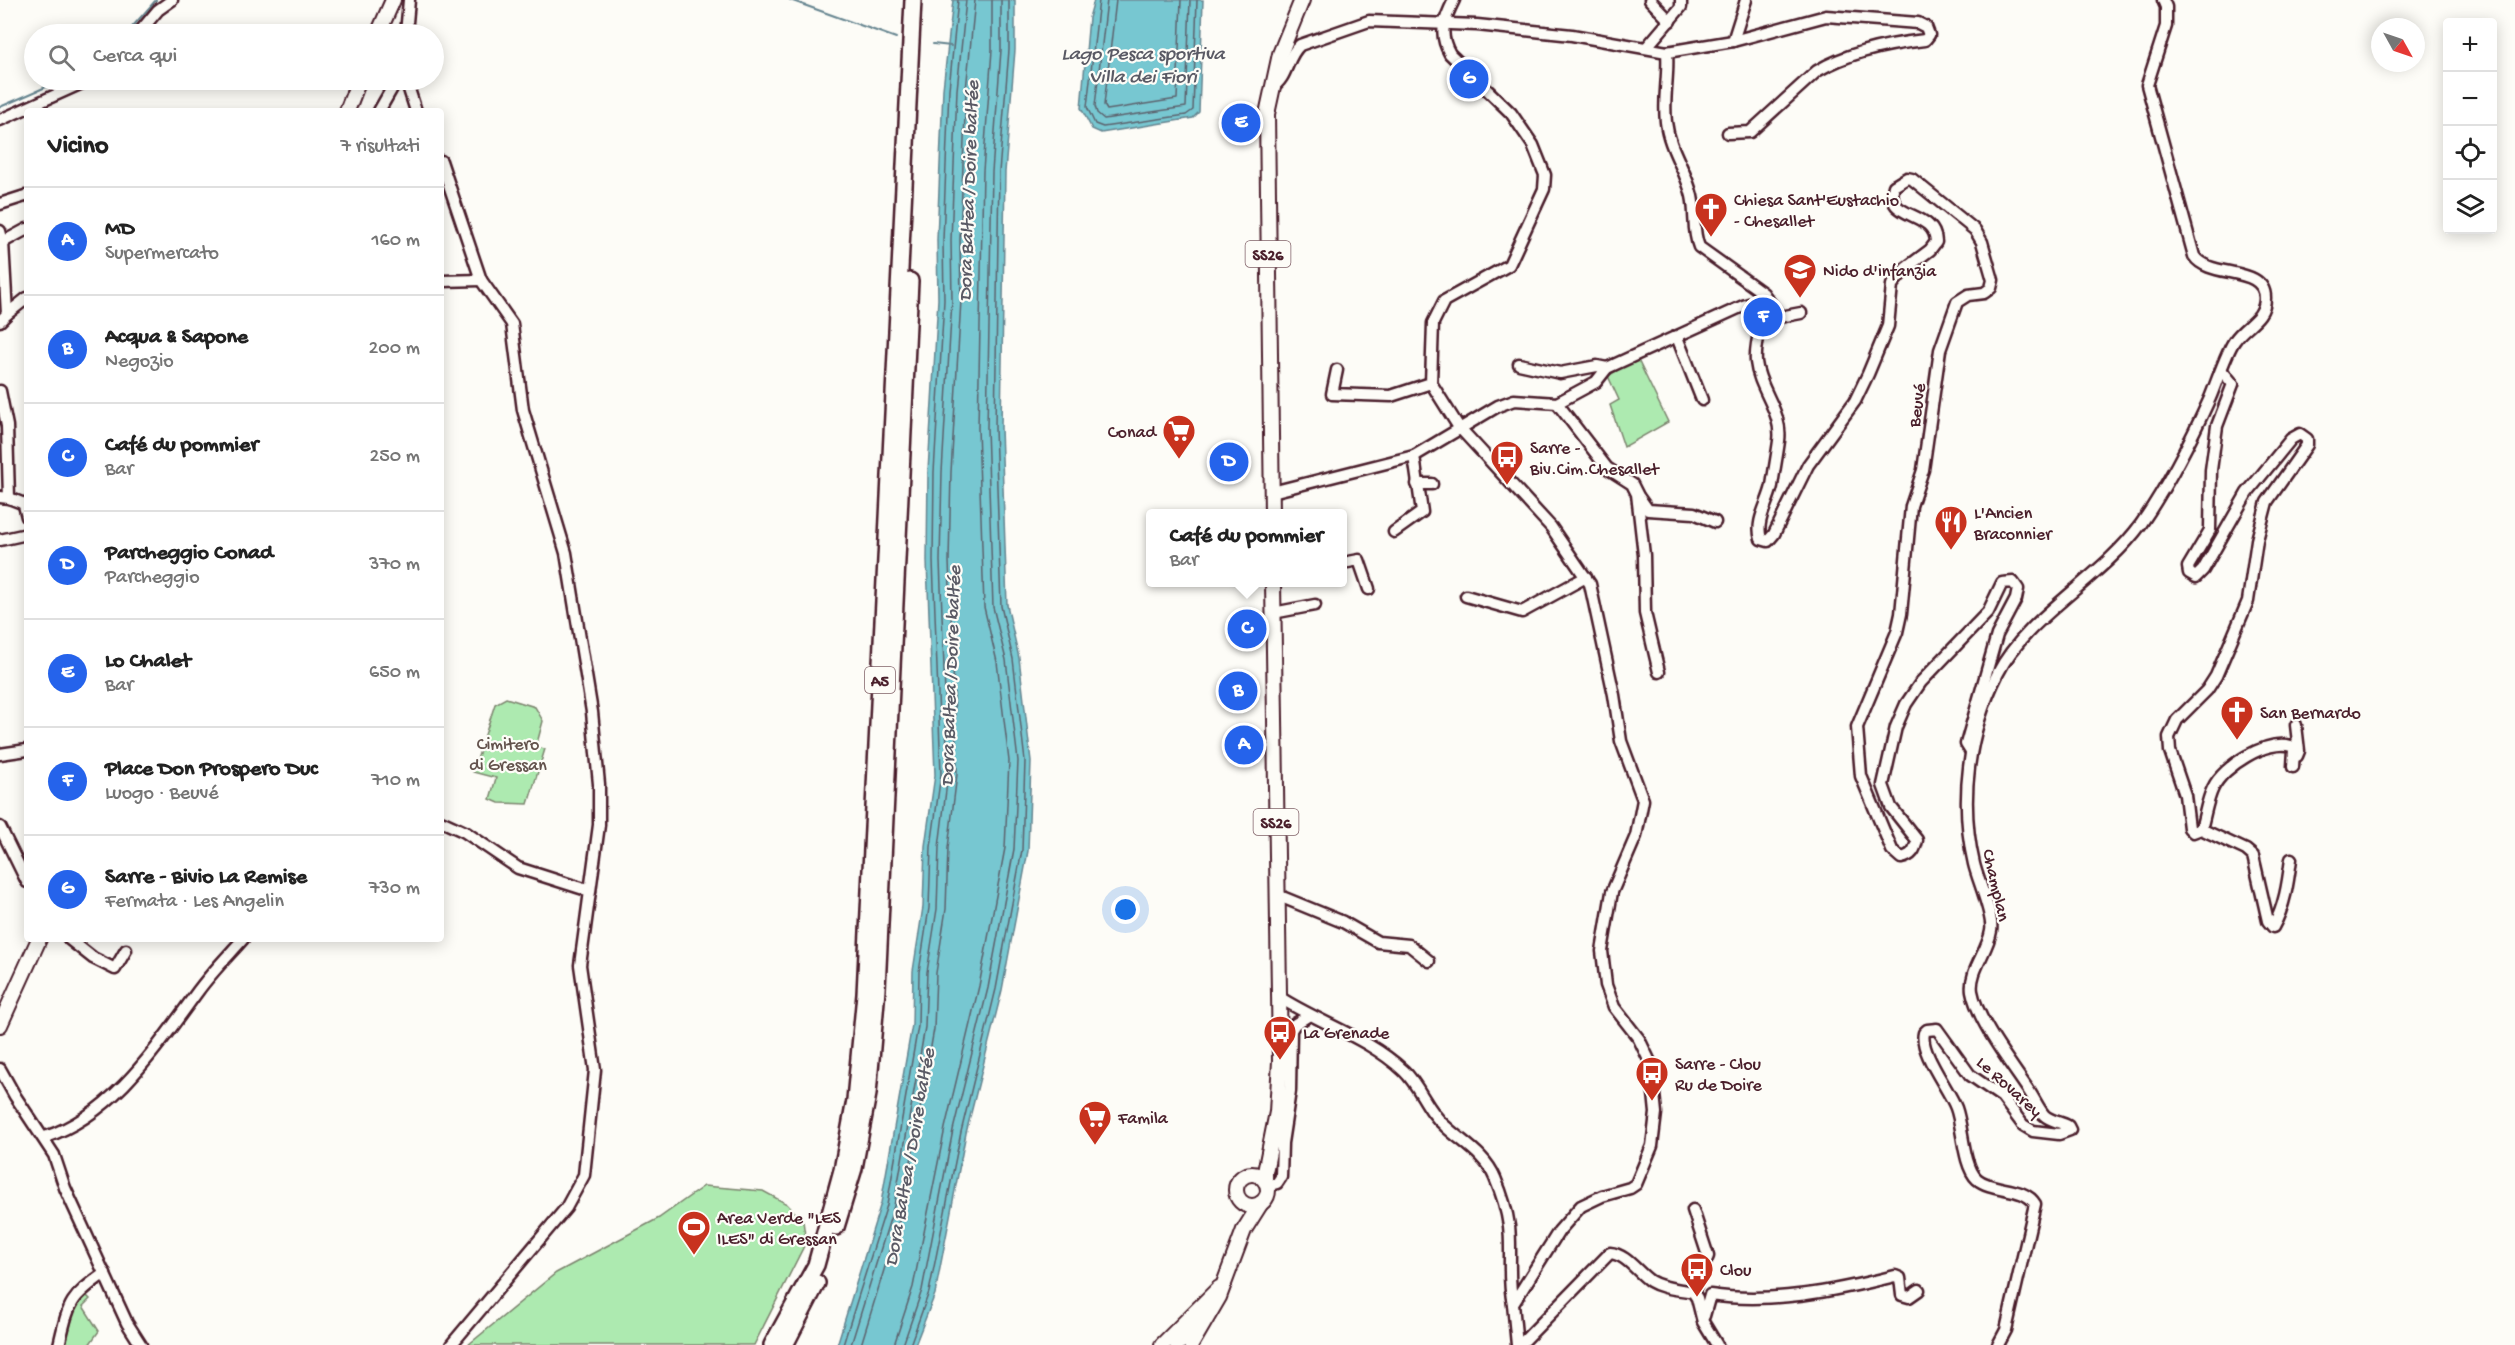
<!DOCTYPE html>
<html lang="it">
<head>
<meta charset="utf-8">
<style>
	body { margin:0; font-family:"Gochi Hand",sans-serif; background:#f6f6f6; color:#222 }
	.controls { position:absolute; right:18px; top:18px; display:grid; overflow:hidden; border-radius:6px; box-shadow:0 3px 15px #0003 }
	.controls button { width:54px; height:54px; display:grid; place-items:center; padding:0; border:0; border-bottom:2px solid #e0e0e0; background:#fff; color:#222; font:30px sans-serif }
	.compass { position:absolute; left:2371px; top:18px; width:54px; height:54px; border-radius:50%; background:#fff; box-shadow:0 3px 15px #0003; rotate:130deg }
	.you { position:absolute; left:1126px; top:910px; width:21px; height:21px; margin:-15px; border:4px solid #fff; border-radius:50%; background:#1a73e8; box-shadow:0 0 0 9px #1a73e833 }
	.badge { display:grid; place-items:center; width:39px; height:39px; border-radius:50%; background:#2563eb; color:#fff; font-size:20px; font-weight:700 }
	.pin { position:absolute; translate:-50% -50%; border:3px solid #fff; box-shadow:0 2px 6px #0006 }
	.popup { position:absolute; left:1146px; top:509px; width:201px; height:78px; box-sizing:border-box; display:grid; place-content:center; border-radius:6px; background:#fff; filter:drop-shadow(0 2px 4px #0005); font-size:20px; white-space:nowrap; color:#767676 }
	.popup b { font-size:22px; color:#222 }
	.popup::after { content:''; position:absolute; left:50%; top:100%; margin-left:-12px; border:12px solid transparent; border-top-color:#fff }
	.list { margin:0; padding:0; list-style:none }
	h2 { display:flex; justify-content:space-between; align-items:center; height:78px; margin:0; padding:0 24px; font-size:26px }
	h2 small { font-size:20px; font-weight:400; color:#767676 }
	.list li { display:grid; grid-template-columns:39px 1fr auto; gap:18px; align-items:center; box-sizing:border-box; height:108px; padding:0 24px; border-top:2px solid #e0e0e0 }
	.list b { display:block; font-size:22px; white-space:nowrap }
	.list p { margin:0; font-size:20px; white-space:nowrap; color:#767676 }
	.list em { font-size:20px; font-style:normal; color:#767676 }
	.icon { flex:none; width:33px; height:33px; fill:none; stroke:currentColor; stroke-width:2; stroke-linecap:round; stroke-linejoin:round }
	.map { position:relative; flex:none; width:2515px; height:1345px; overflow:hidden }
	.search { position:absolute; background:#fff; box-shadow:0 3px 15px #0003; left:24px; top:24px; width:420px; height:66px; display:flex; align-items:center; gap:15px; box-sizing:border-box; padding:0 21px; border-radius:33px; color:#767676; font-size:22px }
	.panel { position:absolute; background:#fff; box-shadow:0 3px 15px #0003; left:24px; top:108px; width:420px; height:834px; border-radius:6px }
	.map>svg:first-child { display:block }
</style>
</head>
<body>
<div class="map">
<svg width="2515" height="1345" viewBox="0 0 2515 1345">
	<rect width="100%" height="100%" fill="#fdfcf7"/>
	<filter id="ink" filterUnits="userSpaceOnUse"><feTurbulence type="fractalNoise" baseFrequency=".0167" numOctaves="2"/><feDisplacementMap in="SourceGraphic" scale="12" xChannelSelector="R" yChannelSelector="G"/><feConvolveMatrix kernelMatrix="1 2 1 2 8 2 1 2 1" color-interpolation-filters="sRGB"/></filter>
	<g filter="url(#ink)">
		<!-- green -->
		<g fill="#adeab0" stroke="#7c846e" stroke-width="1.5">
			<polygon points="1637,358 1668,422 1624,447 1610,405 1619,400 1608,376"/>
			<polygon points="506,698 535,707 543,721 536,747 545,749 528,804 499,803 490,799 496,778 473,772 495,704"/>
			<polygon points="704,1186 763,1191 787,1204 803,1221 806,1242 754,1345 468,1345 556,1273 659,1218"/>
			<polygon points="85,1294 90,1299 83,1306 99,1331 89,1345 65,1345 76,1305"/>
		</g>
		<!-- water -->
		<g fill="#77c7d1" stroke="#65848f" stroke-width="1.5">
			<polygon points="953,0 1015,0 1015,50 1005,172 1001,428 1007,605 1019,658 1031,761 1028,851 1002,990 966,1133 935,1294 915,1345 837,1345 881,1203 912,1025 913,971 923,907 925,846 935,775 927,561 928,471 938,299 937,240 943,89"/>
			<polygon points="1094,0 1203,0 1199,112 1193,118 1101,133 1092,129 1081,108 1089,18"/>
		</g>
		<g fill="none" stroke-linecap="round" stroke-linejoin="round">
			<!-- shore -->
			<g stroke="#5c626d" stroke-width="1.5">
				<polyline points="1099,0 1087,107 1095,124 1103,127 1186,115 1193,110 1197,0"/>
				<polyline points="1107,0 1095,106 1097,113 1104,119 1186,107 1190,0"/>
				<polyline points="1116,0 1104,105 1107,110 1177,99 1181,0"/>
				<polyline points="843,1345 887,1205 918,1026 919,972 929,908 931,847 941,774 933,561 934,472 944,300 943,240 949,89 958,0"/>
				<polyline points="851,1345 894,1206 925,1027 927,972 937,909 939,847 948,774 940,561 942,472 952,300 951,240 957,90 966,0"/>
				<polyline points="861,1345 903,1208 934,1029 936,973 946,909 948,848 957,774 949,561 951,472 961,300 960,240 966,90 975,0"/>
				<polyline points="894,1345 913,1287 945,1128 979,986 1005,848 1009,761 997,662 984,607 978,428 983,171 992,50 992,0"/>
				<polyline points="903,1345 922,1290 953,1130 988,988 1014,849 1018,761 1006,660 993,607 987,428 992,172 1001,50 1001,0"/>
				<polyline points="910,1345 929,1292 961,1132 996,989 1022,850 1025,761 1013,659 1001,606 995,428 999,172 1009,50 1009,0"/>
			</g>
			<!-- stream -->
			<g stroke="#65848f" stroke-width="2">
				<polyline points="790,0 896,38"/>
				<polyline points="126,34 156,0"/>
				<polyline points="933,44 951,46"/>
				<polyline points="0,107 62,80"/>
			</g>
			<!-- minor casing -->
			<g stroke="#4a1f2b" stroke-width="15">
				<g id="minor">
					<path d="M1454,0C1444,20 1438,33 1450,54L1511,113L1533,145L1545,175L1544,189L1509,265L1444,301L1433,323L1431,383L1458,426L1551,527L1590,584L1614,695L1621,741L1643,800L1636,836L1612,892L1602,951L1606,985L1614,1007L1639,1039L1651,1064L1656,1113L1652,1146L1636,1184L1630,1188L1602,1196L1581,1206L1559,1231L1513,1304L1517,1345"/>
					<polyline points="1650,0 1670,21"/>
					<polyline points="138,34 158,10 172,0"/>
					<polyline points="406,34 409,0"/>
					<polyline points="1733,41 1746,0"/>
					<polyline points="1646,48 1681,7 1681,0"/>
					<path d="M1667,52C1669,76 1663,97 1666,122C1669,149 1686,170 1692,196C1696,214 1692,230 1699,247L1763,293L1780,317L1801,313"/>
					<polyline points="406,80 416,111"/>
					<path d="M1272,87C1288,78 1286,57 1300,45L1369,21L1477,25L1572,35L1667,52L1733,41L1826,16L1918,23L1926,27L1929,35L1925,40C1888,44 1849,52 1817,71L1750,132L1728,133"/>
					<polyline points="379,111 395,83 400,80"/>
					<polyline points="0,120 89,80"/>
					<polyline points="441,161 481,280 512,324 523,410 566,553 592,712 599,784 599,825 580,965 595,1070 584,1175 566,1208 451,1345"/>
					<polyline points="0,204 25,196"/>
					<polyline points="0,231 3,242 7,314 0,321"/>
					<polyline points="3,242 27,229"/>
					<polyline points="442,281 481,280"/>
					<polyline points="7,314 27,298"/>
					<polyline points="1677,337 1702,400"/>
					<polyline points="1519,364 1560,373 1597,366 1607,368"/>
					<polyline points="1337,370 1332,394 1391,396 1431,383"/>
					<path d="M2222,371L2233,384L2217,426L2211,470L2210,530L2188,567L2189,573L2196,577L2203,570L2247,493L2291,439L2300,434L2307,439V445L2267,502L2257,540L2248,601L2216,676L2207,690L2177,720L2169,737L2170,751L2185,795L2189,828L2193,832L2201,829L2246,850L2253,856L2268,921L2273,927C2285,906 2288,882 2291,859"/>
					<polyline points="0,391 7,426 9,498 0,497"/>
					<polyline points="1557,403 1607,468 1632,484 1637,494 1644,555 1645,613 1659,672"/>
					<polyline points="1417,484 1432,484"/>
					<path d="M1272,492L1414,456L1498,406L1514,400L1557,403L1596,382L1607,368L1743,306L1765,299C1765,320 1754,340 1756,362C1759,390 1783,412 1779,441C1777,456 1774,471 1772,486C1768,504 1755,521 1761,539L1768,541L1774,534L1808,465L1855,401L1868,374L1888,326L1892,285L1906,268L1930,250L1936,242C1935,209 1883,221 1894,186L1907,178L1912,179L1975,230L1982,242L1993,280L1991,288L1984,293L1968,295L1957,302L1940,350L1923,470L1911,506L1901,614L1897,632L1857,727L1861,776L1892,850L1901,858C1912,856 1915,850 1917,840L1891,807L1883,785L1896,727L1906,704L1921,682L1988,612L2002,583L2013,582L2018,589L2016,599L1997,635L1966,744L1971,752"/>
					<polyline points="1638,496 1648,510 1694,513 1715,522"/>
					<polyline points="9,498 27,505"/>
					<polyline points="24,505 27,517"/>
					<polyline points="1394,532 1422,512 1414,456"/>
					<polyline points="0,540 27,534"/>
					<polyline points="1343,563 1359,560 1369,589"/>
					<polyline points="1466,596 1522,612 1586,577"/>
					<polyline points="1273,613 1315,605"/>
					<polyline points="2296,725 2299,751 2297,756"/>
					<polyline points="0,754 27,750"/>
					<polyline points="441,821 465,832 518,868 590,891"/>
					<polyline points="0,827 27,882"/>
					<path d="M2201,829C2205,816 2207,800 2213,788C2223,766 2267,739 2291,746L2294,749L2293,767"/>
					<polyline points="1277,895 1343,922 1378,942 1409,945 1429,961"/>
					<polyline points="69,939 93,958 115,969 126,950"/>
					<path d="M1279,997C1319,1023 1368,1037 1404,1071C1420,1086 1427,1111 1445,1126C1463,1143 1485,1154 1495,1178C1501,1192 1507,1211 1509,1226C1512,1252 1507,1278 1513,1304"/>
					<polyline points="0,1069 15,1096 54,1155 65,1188 127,1323 141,1345"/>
					<path d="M45,1137C114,1114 156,1048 198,991C211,973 228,956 243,939"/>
					<polyline points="1267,1186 1277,1183 1281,1177 1282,1143 1290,1091 1291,1030 1295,1024 1308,1016"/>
					<polyline points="1693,1210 1708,1256 1693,1292"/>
					<path d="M1704,1316L1710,1295C1772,1304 1835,1291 1895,1276L1900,1278L1902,1295L1909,1297L1919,1290"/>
					<path d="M59,1345C69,1303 69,1298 105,1273"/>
					<path d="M1520,1345L1610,1253C1626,1254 1637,1272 1650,1281C1663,1289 1679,1289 1693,1292L1697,1298L1703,1322L1717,1345"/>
					<path d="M1998,1345L2006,1330L2035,1204C2025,1186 1992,1192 1977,1179C1963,1166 1963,1127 1956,1108C1949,1089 1919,1052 1924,1033L1927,1030L1937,1029L1970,1075L2002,1097L2023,1125L2033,1131L2059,1134L2070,1130L2068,1126C2061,1122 2050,1121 2044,1115C2038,1108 2033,1096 2027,1088C2011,1064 1977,1020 1972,991C1969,971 1988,951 1991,931C1994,916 1978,881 1974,864C1959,800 1968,732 1998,673C2026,617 2102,578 2141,524C2168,485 2190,442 2210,398C2216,384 2227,350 2235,340C2245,325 2265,319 2265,298C2265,265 2209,279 2194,256L2147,85L2166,26V7L2163,0"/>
				</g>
			</g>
			<!-- major casing -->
			<g stroke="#4a1f2b" stroke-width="18">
				<g id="major">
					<polyline points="378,34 393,0"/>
					<polyline points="347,111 359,80"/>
					<polyline points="1272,514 1267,114 1280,54 1302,0"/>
					<polyline points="0,1025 39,939"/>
					<circle cx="1252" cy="1190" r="16"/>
					<polyline points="1265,1181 1265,1172 1277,1112 1280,1061 1273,582"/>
					<polyline points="1162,1345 1219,1288"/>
					<polyline points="1177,1345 1197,1321"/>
					<polyline points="1191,1345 1219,1297 1244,1230 1261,1203"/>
				</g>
			</g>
			<!-- highway casing -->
			<g stroke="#4a1f2b" stroke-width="20">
				<g id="highway">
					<polyline points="836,1227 854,1168 868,1094 877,989 910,281"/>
					<polyline points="772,1345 816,1265 842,1170 855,1100 865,994 913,0"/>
					<polyline points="785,1345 817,1283"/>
				</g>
			</g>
			<!-- minor -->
			<use href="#minor" stroke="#fdfcf7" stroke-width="10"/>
			<!-- major -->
			<use href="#major" stroke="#fdfcf7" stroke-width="14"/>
			<!-- highway -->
			<use href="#highway" stroke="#fdfcf7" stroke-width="15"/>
		</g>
	</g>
	<!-- icons -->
	<defs>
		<g id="church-pin" transform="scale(1.725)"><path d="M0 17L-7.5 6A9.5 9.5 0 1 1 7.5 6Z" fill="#c8321e" stroke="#fdfcf7"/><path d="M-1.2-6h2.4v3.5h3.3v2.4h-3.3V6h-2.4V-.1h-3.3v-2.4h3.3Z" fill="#fff"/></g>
		<g id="school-pin" transform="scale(1.725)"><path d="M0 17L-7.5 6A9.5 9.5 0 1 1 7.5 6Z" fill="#c8321e" stroke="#fdfcf7"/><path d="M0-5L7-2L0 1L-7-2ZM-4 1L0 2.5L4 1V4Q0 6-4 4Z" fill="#fff"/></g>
		<g id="supermarket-pin" transform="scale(1.725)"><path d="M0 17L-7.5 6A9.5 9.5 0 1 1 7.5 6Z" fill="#c8321e" stroke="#fdfcf7"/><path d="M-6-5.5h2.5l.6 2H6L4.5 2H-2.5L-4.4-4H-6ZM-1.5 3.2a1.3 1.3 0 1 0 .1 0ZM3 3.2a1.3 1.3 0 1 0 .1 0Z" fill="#fff"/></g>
		<g id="bus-pin" transform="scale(1.725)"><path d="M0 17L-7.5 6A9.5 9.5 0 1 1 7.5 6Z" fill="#c8321e" stroke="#fdfcf7"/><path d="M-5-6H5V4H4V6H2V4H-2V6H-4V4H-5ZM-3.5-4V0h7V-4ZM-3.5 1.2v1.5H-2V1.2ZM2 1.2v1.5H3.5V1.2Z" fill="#fff"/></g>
		<g id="restaurant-pin" transform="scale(1.725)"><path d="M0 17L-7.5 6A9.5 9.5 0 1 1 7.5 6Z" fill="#c8321e" stroke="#fdfcf7"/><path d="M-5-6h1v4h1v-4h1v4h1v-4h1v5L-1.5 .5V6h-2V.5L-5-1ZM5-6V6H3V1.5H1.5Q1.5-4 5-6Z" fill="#fff"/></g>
		<g id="stadium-pin" transform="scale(1.725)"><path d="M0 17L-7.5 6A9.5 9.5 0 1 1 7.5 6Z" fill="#c8321e" stroke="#fdfcf7"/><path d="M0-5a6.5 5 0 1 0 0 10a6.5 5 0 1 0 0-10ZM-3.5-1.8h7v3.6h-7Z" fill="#fff"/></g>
	</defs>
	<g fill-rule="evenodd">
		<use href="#church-pin" x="1711" y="209"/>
		<use href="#school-pin" x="1800" y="270"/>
		<use href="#supermarket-pin" x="1179" y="431"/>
		<use href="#bus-pin" x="1507" y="457"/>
		<use href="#restaurant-pin" x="1951" y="522"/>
		<use href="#church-pin" x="2237" y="712"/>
		<use href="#bus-pin" x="1280" y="1032"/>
		<use href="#bus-pin" x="1652" y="1073"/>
		<use href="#supermarket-pin" x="1095" y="1117"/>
		<use href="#stadium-pin" x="694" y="1227"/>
		<use href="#bus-pin" x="1697" y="1269"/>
	</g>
	<g text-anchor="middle" stroke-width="4.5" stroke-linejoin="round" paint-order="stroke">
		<!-- shield labels -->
		<g fill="#fdfcf7" stroke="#806168" stroke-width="1.5">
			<rect x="1245.5" y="241" width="45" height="26" rx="4.5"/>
			<rect x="865" y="667" width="30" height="26" rx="4.5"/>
			<rect x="1253.5" y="809" width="45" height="26" rx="4.5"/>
		</g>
		<g font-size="16" font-weight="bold" fill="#4a1f2b">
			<text x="1268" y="260">SS26</text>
			<text x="880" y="686">A5</text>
			<text x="1276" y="828">SS26</text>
		</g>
		<!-- poi labels -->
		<g font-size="18" fill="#4a1f2b" stroke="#fdfcf7" text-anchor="start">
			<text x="1734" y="205">Chiesa Sant'Eustachio<tspan x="1734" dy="21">- Chesallet</tspan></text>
			<text x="1823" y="276">Nido d'infanzia</text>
			<text x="1156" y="437" text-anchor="end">Conad</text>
			<text x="1530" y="453">Sarre -<tspan x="1530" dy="21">Biv.Cim.Chesallet</tspan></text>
			<text x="1974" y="518">L'Ancien<tspan x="1974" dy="21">Braconnier</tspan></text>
			<text x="2260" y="718">San Bernardo</text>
			<text x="1303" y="1038">La Grenade</text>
			<text x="1675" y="1069">Sarre - Clou<tspan x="1675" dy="21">Ru de Doire</tspan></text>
			<text x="1118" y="1123">Famila</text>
			<text x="717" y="1223">Area Verde "LES<tspan x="717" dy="21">ILES" di Gressan</tspan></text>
			<text x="1720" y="1275">Clou</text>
		</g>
		<!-- street labels -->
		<g font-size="18" fill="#4a1f2b" stroke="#fdfcf7">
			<text transform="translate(1916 405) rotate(-82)" y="6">Beuvé</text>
			<text transform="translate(1997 885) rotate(77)" y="6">Champlan</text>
			<text transform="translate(2010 1086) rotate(42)" y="6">Le Rovarey</text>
		</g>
		<!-- park labels -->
		<g font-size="18" fill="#63524c" stroke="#fdfcf7">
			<text x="508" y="749">Cimitero<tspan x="508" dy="21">di Gressan</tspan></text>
		</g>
		<!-- water labels -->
		<g font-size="20" font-style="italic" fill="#5a5a65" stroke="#fdfcf7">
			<text x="1143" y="59">Lago Pesca sportiva<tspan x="1143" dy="23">Villa dei Fiori</tspan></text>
			<text transform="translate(967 191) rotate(-88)" y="7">Dora Baltea / Doire baltée</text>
			<text transform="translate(949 676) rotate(-88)" y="7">Dora Baltea / Doire baltée</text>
			<text transform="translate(908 1157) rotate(-80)" y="7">Dora Baltea / Doire baltée</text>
		</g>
	</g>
</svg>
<div class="controls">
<button>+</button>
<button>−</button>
<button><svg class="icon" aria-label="locate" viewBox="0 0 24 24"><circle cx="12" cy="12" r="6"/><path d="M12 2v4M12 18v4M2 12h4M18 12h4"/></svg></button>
<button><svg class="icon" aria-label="layers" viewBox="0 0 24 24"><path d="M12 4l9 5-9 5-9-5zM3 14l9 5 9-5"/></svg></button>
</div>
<svg class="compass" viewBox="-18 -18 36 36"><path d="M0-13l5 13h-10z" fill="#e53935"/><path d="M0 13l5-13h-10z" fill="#767676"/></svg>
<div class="you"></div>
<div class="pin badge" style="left:1244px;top:745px">A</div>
<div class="pin badge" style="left:1238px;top:691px">B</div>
<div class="pin badge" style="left:1247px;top:629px">C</div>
<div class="popup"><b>Café du pommier</b>Bar</div>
<div class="pin badge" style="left:1229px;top:462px">D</div>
<div class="pin badge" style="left:1241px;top:123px">E</div>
<div class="pin badge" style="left:1763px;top:317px">F</div>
<div class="pin badge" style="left:1469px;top:79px">G</div>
<div class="search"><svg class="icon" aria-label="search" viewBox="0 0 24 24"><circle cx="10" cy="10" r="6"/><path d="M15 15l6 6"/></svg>Cerca qui</div>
<section class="panel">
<h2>Vicino<small>7 risultati</small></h2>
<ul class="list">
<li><span class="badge">A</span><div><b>MD</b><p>Supermercato</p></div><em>160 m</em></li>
<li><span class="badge">B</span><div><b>Acqua &amp; Sapone</b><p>Negozio</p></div><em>200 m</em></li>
<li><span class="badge">C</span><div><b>Café du pommier</b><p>Bar</p></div><em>250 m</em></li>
<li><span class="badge">D</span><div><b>Parcheggio Conad</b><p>Parcheggio</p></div><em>370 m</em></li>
<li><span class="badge">E</span><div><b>Lo Chalet</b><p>Bar</p></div><em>650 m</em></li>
<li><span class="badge">F</span><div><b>Place Don Prospero Duc</b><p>Luogo · Beuvé</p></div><em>710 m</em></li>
<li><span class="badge">G</span><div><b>Sarre - Bivio La Remise</b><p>Fermata · Les Angelin</p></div><em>730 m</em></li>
</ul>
</section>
</div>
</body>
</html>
